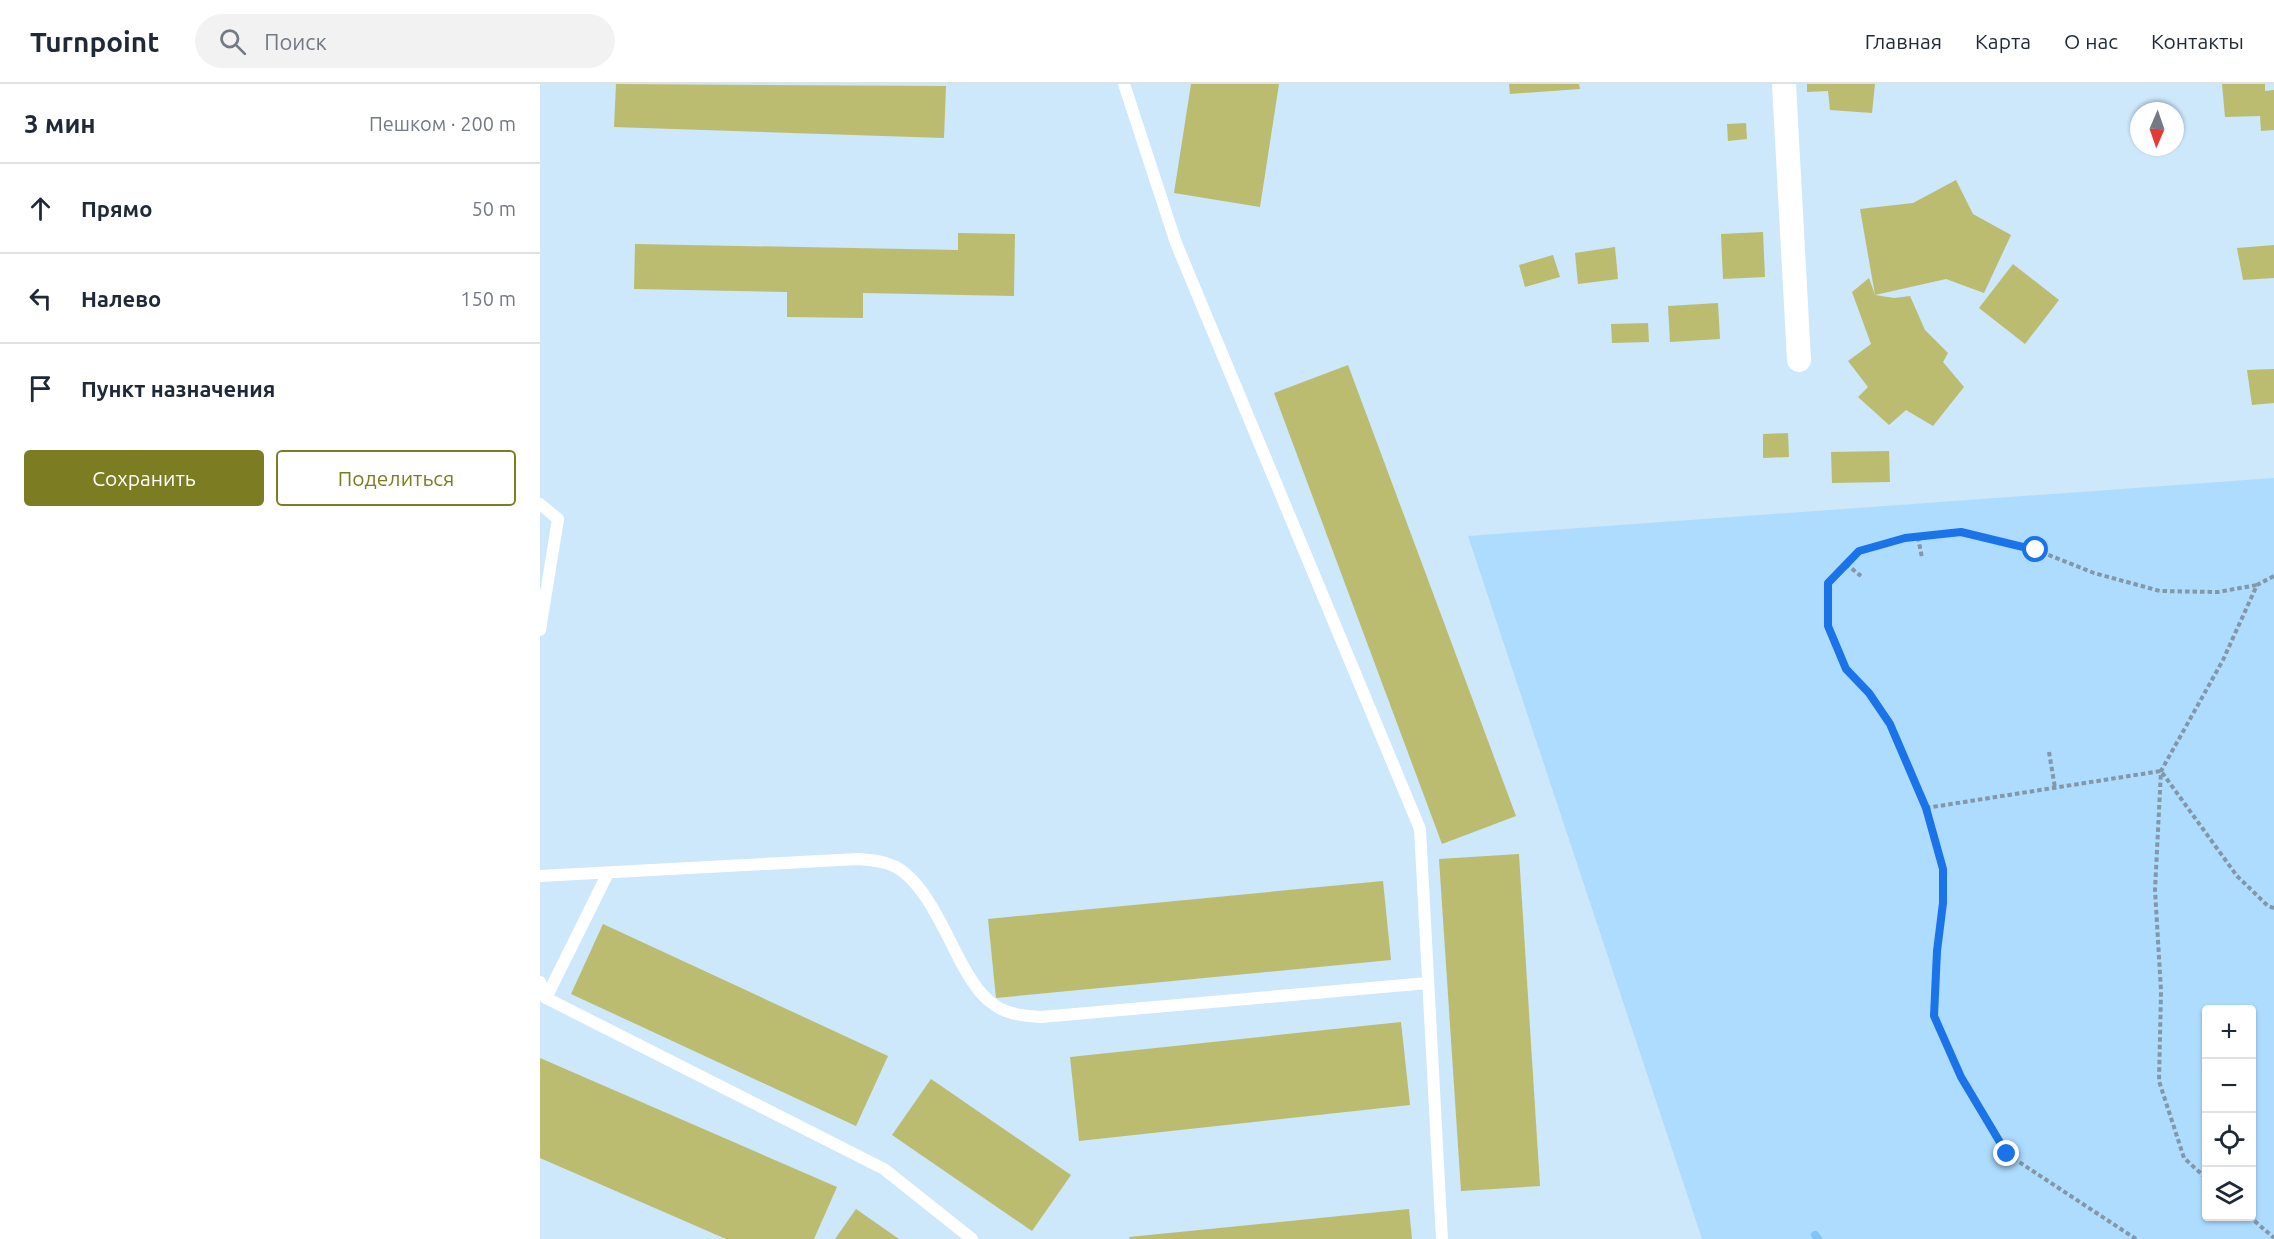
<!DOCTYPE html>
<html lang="ru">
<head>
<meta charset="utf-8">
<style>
	body { margin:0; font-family:Ubuntu,sans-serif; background:#f2f2f3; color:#1f2937 }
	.controls { position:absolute; right:18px; bottom:18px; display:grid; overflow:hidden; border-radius:6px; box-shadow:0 2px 4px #0004 }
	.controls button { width:54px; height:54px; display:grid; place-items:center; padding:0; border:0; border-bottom:2px solid #e0e1e3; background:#fff; color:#1f2937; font:30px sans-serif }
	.compass { position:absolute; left:1590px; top:18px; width:54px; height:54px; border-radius:50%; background:#fff; box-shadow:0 2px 4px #0004; rotate:182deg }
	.stop { position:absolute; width:18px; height:18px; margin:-14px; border:4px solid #1a73e8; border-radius:50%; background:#fff }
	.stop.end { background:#1a73e8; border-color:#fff; box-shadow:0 2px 6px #0008 }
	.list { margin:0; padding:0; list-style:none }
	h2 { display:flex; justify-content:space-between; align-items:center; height:78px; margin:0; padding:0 24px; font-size:26px }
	h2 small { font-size:20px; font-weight:400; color:#747a83 }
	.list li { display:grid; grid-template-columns:39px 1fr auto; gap:18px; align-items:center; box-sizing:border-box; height:90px; padding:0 24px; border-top:2px solid #e0e1e3 }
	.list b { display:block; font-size:22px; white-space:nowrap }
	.list em { font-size:20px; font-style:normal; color:#747a83 }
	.actions { display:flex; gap:12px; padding:18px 24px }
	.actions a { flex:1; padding:14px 0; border:2px solid #7c7c23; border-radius:6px; text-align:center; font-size:21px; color:#7c7c23 }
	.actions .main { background:#7c7c23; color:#fff }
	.icon { flex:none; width:33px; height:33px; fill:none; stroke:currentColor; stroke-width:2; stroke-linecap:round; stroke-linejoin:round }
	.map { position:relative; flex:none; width:1734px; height:1155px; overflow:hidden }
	header { display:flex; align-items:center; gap:36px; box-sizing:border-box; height:84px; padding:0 30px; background:#fff; border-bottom:2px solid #e0e1e3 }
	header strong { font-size:28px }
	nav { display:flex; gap:33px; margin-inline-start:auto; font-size:21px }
	.search { width:420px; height:54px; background:#f2f2f3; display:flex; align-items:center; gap:15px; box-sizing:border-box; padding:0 21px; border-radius:33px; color:#747a83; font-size:22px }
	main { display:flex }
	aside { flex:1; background:#fff }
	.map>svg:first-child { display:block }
</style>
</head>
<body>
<header>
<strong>Turnpoint</strong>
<div class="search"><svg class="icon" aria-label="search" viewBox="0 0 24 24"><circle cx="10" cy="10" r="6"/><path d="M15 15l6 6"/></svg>Поиск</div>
<nav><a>Главная</a><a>Карта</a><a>О нас</a><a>Контакты</a></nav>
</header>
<main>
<aside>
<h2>3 мин<small>Пешком · 200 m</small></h2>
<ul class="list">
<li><svg class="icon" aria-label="ahead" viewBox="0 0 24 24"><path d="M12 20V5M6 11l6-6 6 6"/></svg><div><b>Прямо</b></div><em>50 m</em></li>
<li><svg class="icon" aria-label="left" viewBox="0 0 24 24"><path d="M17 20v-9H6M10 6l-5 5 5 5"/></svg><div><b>Налево</b></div><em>150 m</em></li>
<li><svg class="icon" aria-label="arrive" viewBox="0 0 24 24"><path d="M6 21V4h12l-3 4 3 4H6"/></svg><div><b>Пункт назначения</b></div></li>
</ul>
<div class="actions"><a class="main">Сохранить</a><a>Поделиться</a></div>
</aside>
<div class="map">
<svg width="1734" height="1155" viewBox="0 0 1734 1155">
	<rect width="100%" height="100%" fill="#cde7fb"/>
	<!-- green -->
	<path fill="#addcff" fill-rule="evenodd" d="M1734,394V1155H1162L928,452ZM1666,926H1712V1132H1666Z"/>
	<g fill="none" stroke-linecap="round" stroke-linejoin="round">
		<!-- stream -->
		<polyline stroke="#80c5f6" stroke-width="8" points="1275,1151 1278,1155"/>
	</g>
	<!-- building -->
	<g fill="#bbbc70">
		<polygon points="76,0 406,2 404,54 74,43"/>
		<polygon points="651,0 739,0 720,123 634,109"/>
		<polygon points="969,0 1039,0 1040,5 970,10"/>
		<polygon points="1267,0 1335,0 1332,29 1290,26 1288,7 1267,8"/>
		<polygon points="1682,0 1725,0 1725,7 1734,6 1734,46 1721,47 1720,32 1685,33"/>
		<polygon points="1206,39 1207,55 1188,57 1187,40"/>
		<polygon points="1416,96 1433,130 1471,151 1444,209 1406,195 1335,211 1320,125 1373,119"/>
		<polygon points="1223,148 1225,193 1183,195 1181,150"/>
		<polygon points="418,149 475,150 474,212 323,209 323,234 247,233 247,208 94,205 95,160 418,166"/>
		<polygon points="1734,161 1734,194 1703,196 1697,164"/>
		<polygon points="1075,163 1078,195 1038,200 1035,169"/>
		<polygon points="1013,171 1020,193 985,203 979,181"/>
		<polygon points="1473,180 1519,216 1485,260 1439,224"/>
		<polygon points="1329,194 1335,211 1354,214 1370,212 1385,246 1408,269 1403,278 1424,303 1393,342 1366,326 1349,341 1318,313 1328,303 1308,277 1331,260 1312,208"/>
		<polygon points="1178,219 1180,255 1130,258 1128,222"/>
		<polygon points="1108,239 1109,258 1072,259 1071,240"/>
		<polygon points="808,281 976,732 902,760 734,309"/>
		<polygon points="1734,285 1734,319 1712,321 1707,286"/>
		<polygon points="1248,349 1249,373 1223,374 1223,350"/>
		<polygon points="1349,367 1350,398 1292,399 1291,368"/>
		<polygon points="979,770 1000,1102 921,1107 899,775"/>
		<polygon points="843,797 851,876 456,914 448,835"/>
		<polygon points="63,840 348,972 316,1042 31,910"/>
		<polygon points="861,938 870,1021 539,1057 530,973"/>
		<polygon points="0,974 297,1103 274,1155 186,1155 0,1074"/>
		<polygon points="391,995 531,1091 492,1147 352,1051"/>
		<polygon points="316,1125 359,1155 295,1155"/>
		<polygon points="869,1125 872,1155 590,1155 589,1153"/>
	</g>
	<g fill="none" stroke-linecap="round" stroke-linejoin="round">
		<!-- path -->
		<g stroke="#8397a6" stroke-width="4" stroke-dasharray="4.5 3" stroke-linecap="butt">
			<polyline points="1378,453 1382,474"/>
			<polyline points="1306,480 1321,492"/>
			<polyline points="1509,668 1515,704"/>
			<polyline points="1386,724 1621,687 1697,792 1728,822 1734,824"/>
			<polyline points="1666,1094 1644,1074 1619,997 1621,907 1615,806 1621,687 1683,576 1717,501 1734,492"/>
			<polyline points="1709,1132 1734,1154"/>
			<polyline points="1596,1155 1467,1070 1421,993 1394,932 1397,867 1403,819 1403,785 1386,724 1350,640 1329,609 1306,585 1288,542 1288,499 1319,467 1365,454 1421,448 1496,466 1554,489 1620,507 1678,508 1717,501"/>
		</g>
		<!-- service -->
		<g stroke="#fff" stroke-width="12">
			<polyline points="584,0 636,159 880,745 902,1155"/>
			<polyline points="0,420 18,435 0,546"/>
			<path d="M0,792L318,775C331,776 343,777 354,782C385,797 406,851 422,880C432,898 442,915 461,925C473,931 487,932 501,933L888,899"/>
			<polyline points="0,898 6,914 344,1085 432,1155"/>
			<polyline points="6,914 68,789"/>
		</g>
		<!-- minor -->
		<polyline stroke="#fff" stroke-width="24" points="1244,0 1259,276"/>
	</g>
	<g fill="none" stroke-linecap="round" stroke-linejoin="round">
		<!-- route -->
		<polyline stroke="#1a73e8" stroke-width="8" points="1467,1070 1421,993 1394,932 1397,867 1403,819 1403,785 1386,724 1350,640 1329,609 1306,585 1288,542 1288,499 1319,467 1365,454 1421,448 1496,466"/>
	</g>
</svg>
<div class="controls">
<button>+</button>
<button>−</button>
<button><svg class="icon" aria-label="locate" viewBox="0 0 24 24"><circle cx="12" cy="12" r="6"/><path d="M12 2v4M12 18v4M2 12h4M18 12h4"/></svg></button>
<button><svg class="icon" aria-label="layers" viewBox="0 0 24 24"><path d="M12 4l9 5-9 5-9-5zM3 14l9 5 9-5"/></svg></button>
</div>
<svg class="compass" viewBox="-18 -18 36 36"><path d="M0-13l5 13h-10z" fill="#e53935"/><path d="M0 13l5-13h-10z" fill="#747a83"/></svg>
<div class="stop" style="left:1496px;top:466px"></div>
<div class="stop end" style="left:1467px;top:1070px"></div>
</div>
</main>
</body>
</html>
